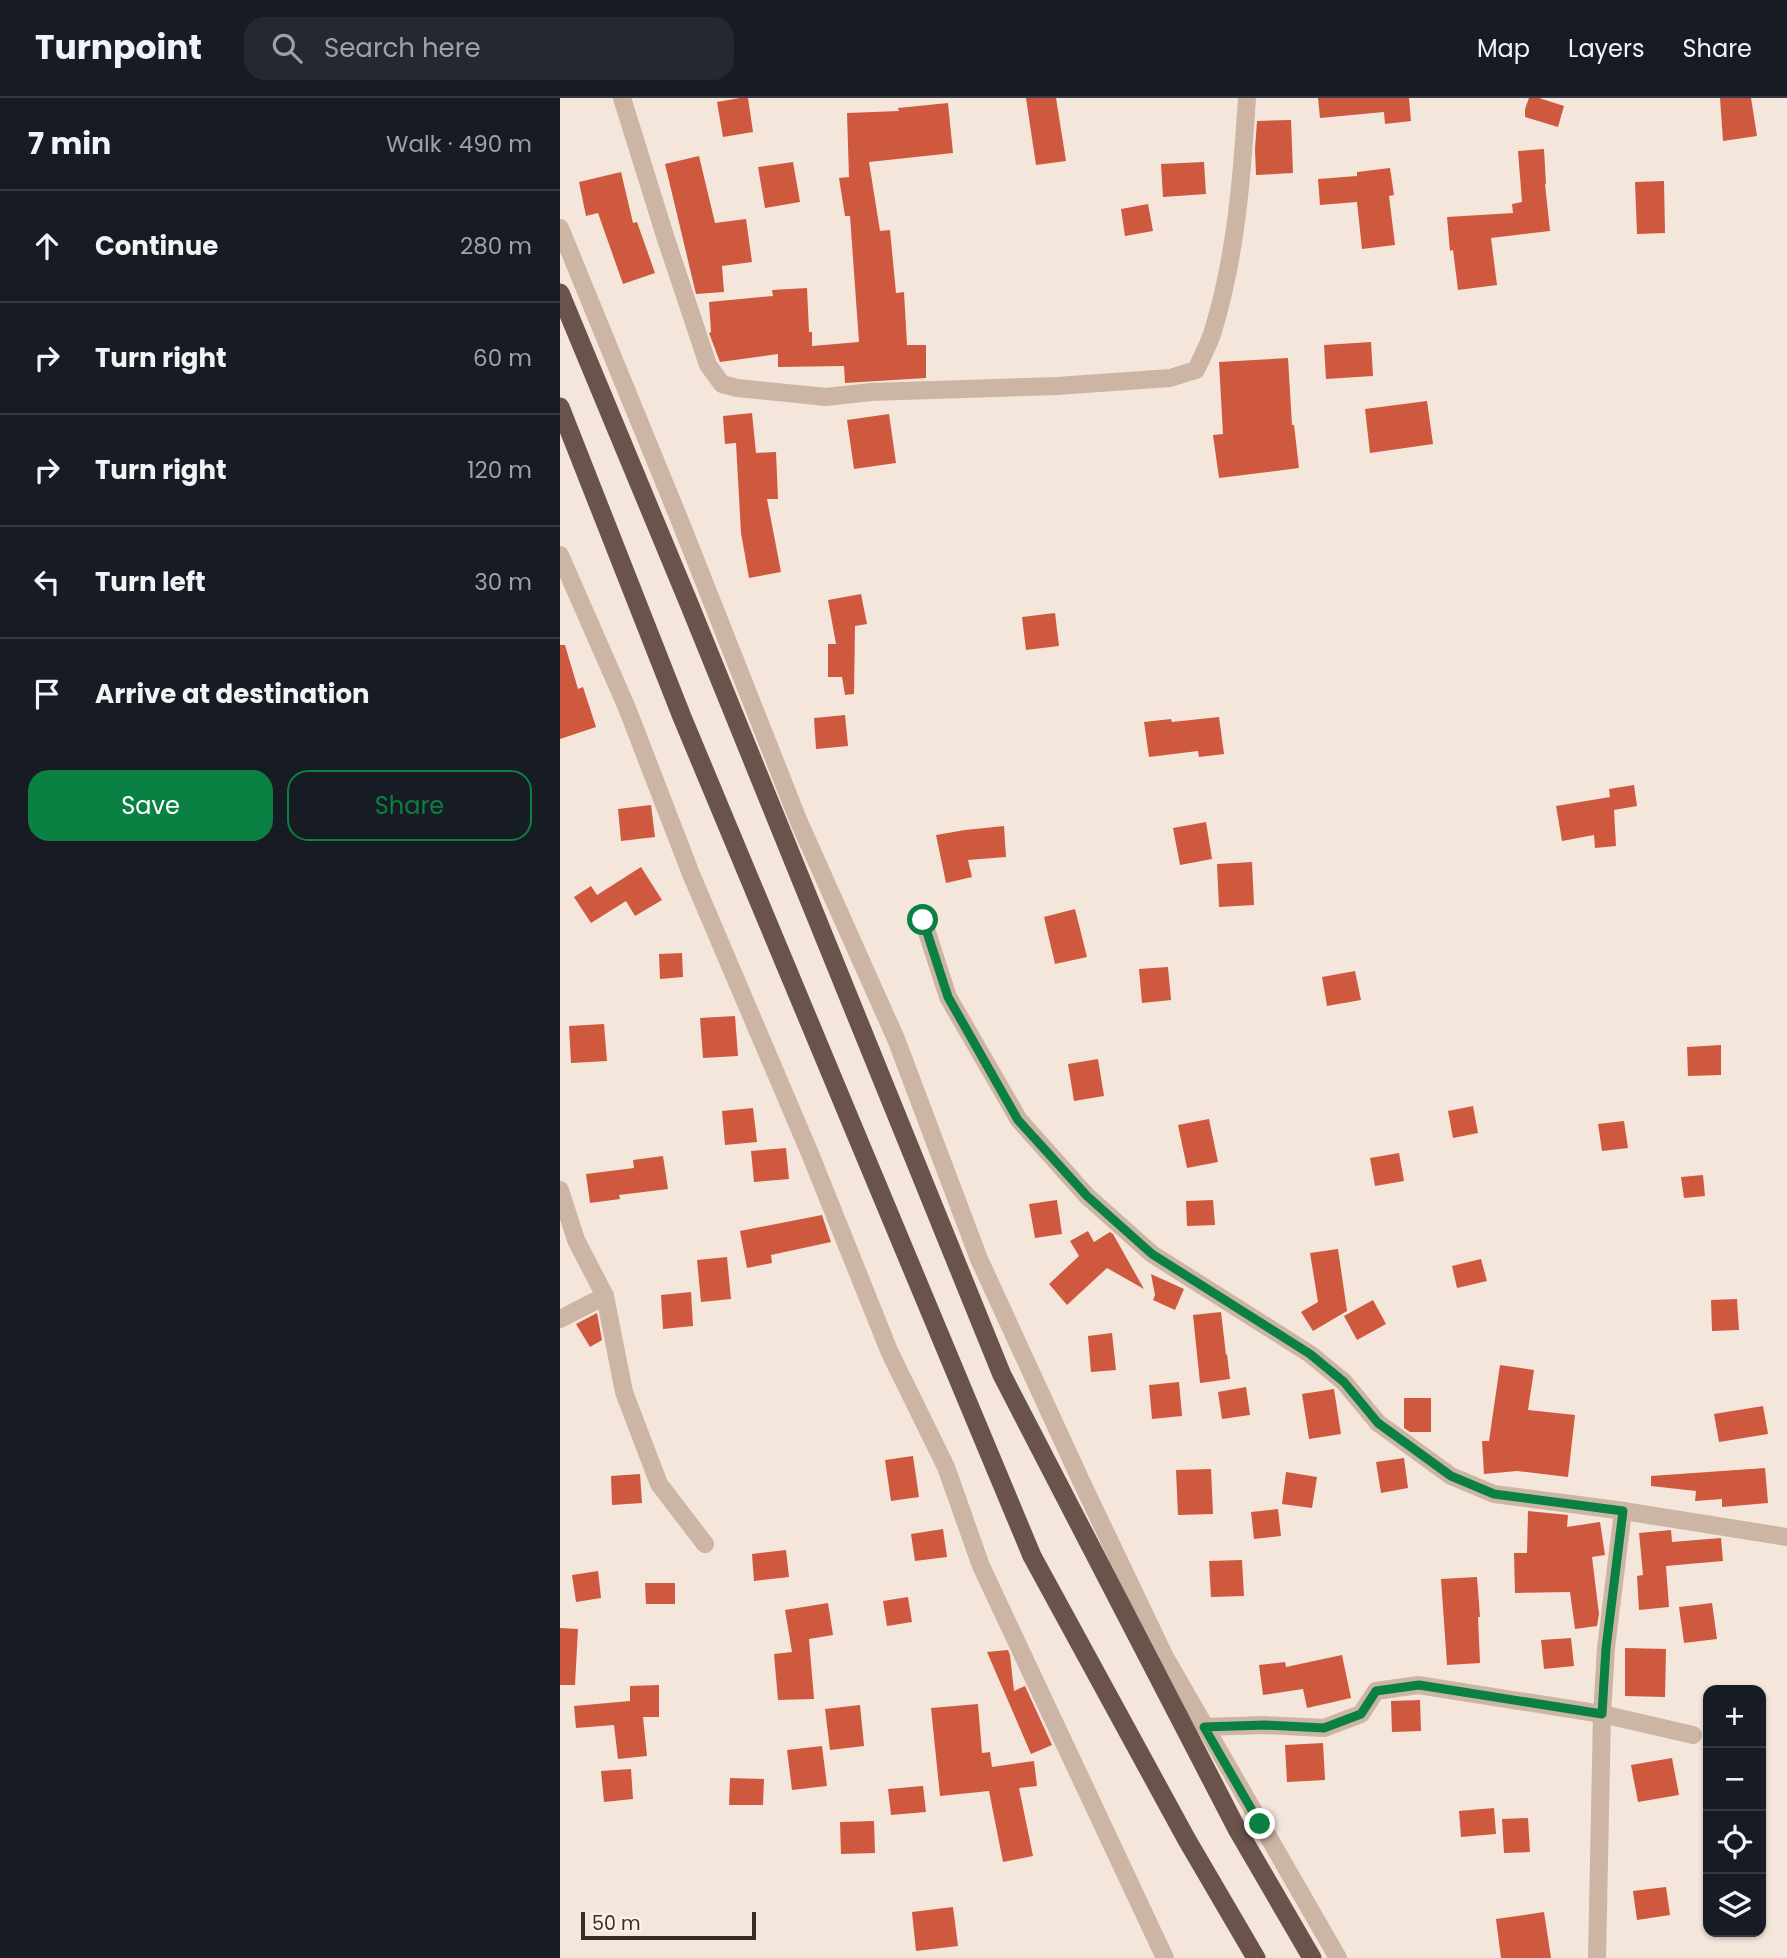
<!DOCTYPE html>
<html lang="en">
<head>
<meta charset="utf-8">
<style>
	body { margin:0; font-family:Poppins,sans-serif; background:#242831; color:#f1f3f6 }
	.controls { position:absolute; right:21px; bottom:21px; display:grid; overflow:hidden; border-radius:14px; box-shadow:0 2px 5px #0004 }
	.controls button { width:63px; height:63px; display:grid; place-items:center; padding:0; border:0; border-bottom:2px solid #363941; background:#171b24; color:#f1f3f6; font:35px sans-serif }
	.scale { position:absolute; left:21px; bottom:18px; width:175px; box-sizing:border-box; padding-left:7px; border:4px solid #382c27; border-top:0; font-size:19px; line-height:24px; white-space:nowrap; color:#382c27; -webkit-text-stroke:5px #fbf1e7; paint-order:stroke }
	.stop { position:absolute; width:21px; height:21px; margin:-16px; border:5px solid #0b8043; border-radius:50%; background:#fff }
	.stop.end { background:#0b8043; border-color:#fff; box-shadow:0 2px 7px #0008 }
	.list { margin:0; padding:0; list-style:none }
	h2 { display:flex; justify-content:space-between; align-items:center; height:91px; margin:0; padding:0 28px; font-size:30px }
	h2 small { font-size:23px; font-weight:400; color:#9ea1a6 }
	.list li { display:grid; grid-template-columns:46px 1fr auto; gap:21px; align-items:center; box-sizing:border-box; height:112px; padding:0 28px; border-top:2px solid #363941 }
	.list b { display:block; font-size:26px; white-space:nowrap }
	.list em { font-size:23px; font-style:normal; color:#9ea1a6 }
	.actions { display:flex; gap:14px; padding:21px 28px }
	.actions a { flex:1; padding:16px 0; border:2px solid #0b8043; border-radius:21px; text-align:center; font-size:24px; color:#0b8043 }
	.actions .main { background:#0b8043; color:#fff }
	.icon { flex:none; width:38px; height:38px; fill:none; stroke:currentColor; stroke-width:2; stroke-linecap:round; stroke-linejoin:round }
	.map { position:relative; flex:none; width:1227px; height:1860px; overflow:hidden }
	header { display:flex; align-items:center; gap:42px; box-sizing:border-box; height:98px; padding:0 35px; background:#171b24; border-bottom:2px solid #363941 }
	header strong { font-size:33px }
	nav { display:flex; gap:38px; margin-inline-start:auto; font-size:24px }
	.search { width:490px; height:63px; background:#242831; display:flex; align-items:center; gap:18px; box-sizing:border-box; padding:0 24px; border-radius:21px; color:#9ea1a6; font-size:26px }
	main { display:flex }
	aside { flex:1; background:#171b24 }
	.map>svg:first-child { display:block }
</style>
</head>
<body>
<header>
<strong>Turnpoint</strong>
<div class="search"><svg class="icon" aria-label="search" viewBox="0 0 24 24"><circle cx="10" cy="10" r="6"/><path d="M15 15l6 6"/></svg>Search here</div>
<nav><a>Map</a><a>Layers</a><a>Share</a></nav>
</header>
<main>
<aside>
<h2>7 min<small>Walk · 490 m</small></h2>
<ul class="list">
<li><svg class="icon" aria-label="ahead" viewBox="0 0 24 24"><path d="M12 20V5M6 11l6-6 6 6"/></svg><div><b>Continue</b></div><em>280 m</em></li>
<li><svg class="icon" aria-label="right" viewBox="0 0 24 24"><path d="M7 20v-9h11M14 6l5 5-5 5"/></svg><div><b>Turn right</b></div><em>60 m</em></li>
<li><svg class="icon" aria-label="right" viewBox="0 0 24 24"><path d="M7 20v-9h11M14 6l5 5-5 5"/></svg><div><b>Turn right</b></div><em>120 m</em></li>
<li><svg class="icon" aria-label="left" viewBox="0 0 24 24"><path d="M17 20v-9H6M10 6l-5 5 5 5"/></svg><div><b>Turn left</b></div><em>30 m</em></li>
<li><svg class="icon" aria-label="arrive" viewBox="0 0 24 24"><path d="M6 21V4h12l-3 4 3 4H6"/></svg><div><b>Arrive at destination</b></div></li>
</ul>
<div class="actions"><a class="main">Save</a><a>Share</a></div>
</aside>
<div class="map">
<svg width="1227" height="1860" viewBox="0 0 1227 1860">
	<rect width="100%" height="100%" fill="#f4e6db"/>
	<!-- building -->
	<g fill="#ce593e">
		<polygon points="180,0 188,0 193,34 163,39 157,4"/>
		<polygon points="466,0 496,0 506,63 476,67"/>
		<polygon points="758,0 849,0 851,23 825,26 824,14 760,20"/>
		<polygon points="969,0 979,0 1004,8 998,29 965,19 965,11"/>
		<polygon points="1160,0 1191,0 1197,38 1163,43"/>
		<polygon points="388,5 393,55 309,64 320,133 330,132 336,195 344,194 347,247 366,247 366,280 285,285 284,268 218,269 218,256 160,264 149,235 151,234 149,204 213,198 212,192 247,190 249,234 252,234 252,248 299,244 290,118 285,118 279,80 289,79 287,15 339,13 338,10"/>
		<polygon points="731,22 733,75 696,77 695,51 697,23"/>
		<polygon points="984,51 986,86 985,86 990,133 931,140 937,187 898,192 893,152 890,153 887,119 953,115 952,106 962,104 958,53"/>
		<polygon points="139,58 155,125 186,121 192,164 162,168 164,194 136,196 105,66"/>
		<polygon points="233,64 240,104 205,110 198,69"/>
		<polygon points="644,64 646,96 603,99 601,66"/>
		<polygon points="830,70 834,97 829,98 835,147 802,151 797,104 760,107 758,81 797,78 797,74"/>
		<polygon points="61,74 73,125 77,124 95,175 63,186 38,115 26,118 19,84"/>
		<polygon points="1104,83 1105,135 1077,136 1075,84"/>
		<polygon points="588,106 593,133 565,138 561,111"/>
		<polygon points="811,244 813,278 766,281 764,247"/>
		<polygon points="728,260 732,327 734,327 739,370 659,380 653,337 663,336 659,264"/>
		<polygon points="867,303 873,346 810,355 805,311"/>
		<polygon points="192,315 196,355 216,354 218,401 207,401 221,474 189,480 181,435 176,345 165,346 163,318"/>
		<polygon points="329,316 336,365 294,371 287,322"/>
		<polygon points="301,496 307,526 295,528 294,596 285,597 282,579 268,579 268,546 276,546 268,502"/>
		<polygon points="495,515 499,548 466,552 462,519"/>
		<polygon points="0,547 5,547 18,591 23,589 36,629 0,641"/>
		<polygon points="285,617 288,648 256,651 254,620"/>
		<polygon points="659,619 664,656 639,659 638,653 589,659 584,624 611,621 612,624"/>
		<polygon points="1074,687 1077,708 1054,712 1056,748 1035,750 1034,737 1002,743 996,708 1050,699 1049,691"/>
		<polygon points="91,707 95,739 61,743 58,711"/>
		<polygon points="646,724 652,761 620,767 613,730"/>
		<polygon points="444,728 446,759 408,762 412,779 386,785 376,737 405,732"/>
		<polygon points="692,764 694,807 659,809 657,766"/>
		<polygon points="81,769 102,802 75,818 66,803 31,825 14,799 31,788 37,797"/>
		<polygon points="515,811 527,859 495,866 484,819"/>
		<polygon points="122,855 123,879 100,881 99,856"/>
		<polygon points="608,869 611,902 582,905 579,871"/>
		<polygon points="795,873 801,902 767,908 762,879"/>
		<polygon points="175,918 178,958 143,960 140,920"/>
		<polygon points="44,926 47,963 11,965 9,928"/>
		<polygon points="1161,947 1161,977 1128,978 1127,949"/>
		<polygon points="538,961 544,998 514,1003 508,966"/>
		<polygon points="913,1008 918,1035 893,1040 888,1013"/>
		<polygon points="193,1010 197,1044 165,1047 162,1013"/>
		<polygon points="649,1021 658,1064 627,1070 618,1027"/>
		<polygon points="1064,1023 1068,1050 1042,1053 1038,1026"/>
		<polygon points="226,1050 229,1081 194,1084 191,1053"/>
		<polygon points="839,1055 844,1083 815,1088 810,1060"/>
		<polygon points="103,1058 108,1091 59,1097 60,1101 30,1105 26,1076 74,1070 73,1062"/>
		<polygon points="1143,1077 1145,1098 1124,1100 1121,1079"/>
		<polygon points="497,1102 502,1136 475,1140 469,1106"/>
		<polygon points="653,1102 655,1127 627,1128 626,1103"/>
		<polygon points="262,1117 271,1144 211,1157 212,1165 187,1170 180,1133"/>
		<polygon points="528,1133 534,1144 550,1134 553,1136 584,1191 547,1170 507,1207 489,1186 519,1158 510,1143"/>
		<polygon points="778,1151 787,1213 753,1233 741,1214 758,1204 750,1155"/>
		<polygon points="167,1159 171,1201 141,1204 137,1162"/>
		<polygon points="921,1161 927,1183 897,1190 892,1168"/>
		<polygon points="591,1176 624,1191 615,1212 593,1202 595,1197"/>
		<polygon points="131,1194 133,1228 103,1231 101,1197"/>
		<polygon points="1177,1201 1179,1232 1152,1233 1151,1202"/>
		<polygon points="813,1202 826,1226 797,1242 784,1218"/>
		<polygon points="661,1214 666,1257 667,1256 670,1281 640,1285 633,1217"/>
		<polygon points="37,1215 42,1242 30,1249 16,1226"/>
		<polygon points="552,1235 556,1272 531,1274 528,1238"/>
		<polygon points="940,1267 974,1272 968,1312 1015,1317 1008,1379 957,1373 924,1376 922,1343 929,1343"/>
		<polygon points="619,1284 622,1318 592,1321 589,1287"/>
		<polygon points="686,1289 690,1317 662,1321 658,1294"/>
		<polygon points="774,1291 781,1336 749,1341 742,1296"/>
		<polygon points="844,1300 871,1300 871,1334 850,1334 844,1330"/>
		<polygon points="1203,1308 1208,1336 1159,1344 1154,1316"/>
		<polygon points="353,1358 359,1399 331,1403 325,1362"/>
		<polygon points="844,1360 848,1390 821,1395 816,1364"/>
		<polygon points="1205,1370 1208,1405 1162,1409 1162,1401 1135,1403 1136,1393 1091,1388 1091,1378"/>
		<polygon points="651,1371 653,1416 618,1417 616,1372"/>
		<polygon points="726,1374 757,1379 752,1410 722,1406"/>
		<polygon points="80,1376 82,1405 52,1407 51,1378"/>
		<polygon points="718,1411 721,1438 694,1441 691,1414"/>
		<polygon points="968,1413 1008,1417 1007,1429 1040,1424 1045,1457 1032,1459 1039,1516 1037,1528 1015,1531 1010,1494 955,1495 954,1455 967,1455"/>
		<polygon points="383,1431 387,1459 355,1463 351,1436"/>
		<polygon points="1111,1432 1112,1444 1161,1440 1163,1463 1106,1468 1109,1509 1079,1512 1077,1478 1083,1477 1079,1435"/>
		<polygon points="226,1452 229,1479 194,1483 192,1456"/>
		<polygon points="682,1462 684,1498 651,1499 649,1463"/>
		<polygon points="38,1473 41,1500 16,1504 12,1477"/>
		<polygon points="917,1479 920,1519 918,1519 920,1565 887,1567 881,1481"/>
		<polygon points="85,1485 115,1485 115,1506 86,1506"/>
		<polygon points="348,1499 352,1524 327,1528 323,1503"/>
		<polygon points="268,1505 273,1537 249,1541 254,1601 218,1602 214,1556 232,1554 225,1512"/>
		<polygon points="1152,1505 1157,1541 1124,1545 1119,1509"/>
		<polygon points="0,1530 18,1531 15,1587 0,1587"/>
		<polygon points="1011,1540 1014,1568 984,1571 981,1542"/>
		<polygon points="1065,1550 1106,1551 1105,1599 1065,1598"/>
		<polygon points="448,1552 450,1557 454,1593 465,1588 492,1647 471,1656 427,1554"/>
		<polygon points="782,1557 791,1600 747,1610 743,1591 703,1597 699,1567 725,1564 726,1569"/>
		<polygon points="99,1587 99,1619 83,1619 87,1658 58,1661 54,1627 16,1630 14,1608 70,1603 70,1588"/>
		<polygon points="860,1602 861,1633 832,1634 831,1603"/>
		<polygon points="418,1606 422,1655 430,1654 432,1669 474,1663 477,1688 459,1690 473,1758 443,1764 429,1693 380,1698 371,1610"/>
		<polygon points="300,1607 304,1648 270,1652 265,1611"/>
		<polygon points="763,1645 765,1682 727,1684 725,1647"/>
		<polygon points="262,1648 267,1688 232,1692 227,1652"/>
		<polygon points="1112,1660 1119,1697 1078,1704 1071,1667"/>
		<polygon points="71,1671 73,1701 44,1704 41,1673"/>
		<polygon points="170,1680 204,1681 203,1707 169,1707"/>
		<polygon points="363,1688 366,1714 331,1717 328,1691"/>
		<polygon points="934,1710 936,1736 901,1739 899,1713"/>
		<polygon points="968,1720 970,1754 944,1755 942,1721"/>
		<polygon points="314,1723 315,1755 281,1756 280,1724"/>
		<polygon points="1106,1789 1110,1817 1077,1822 1073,1793"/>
		<polygon points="393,1809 398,1848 356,1853 352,1814"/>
		<polygon points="984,1814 991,1860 941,1860 936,1821"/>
	</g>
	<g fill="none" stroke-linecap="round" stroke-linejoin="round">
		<!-- minor -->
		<g stroke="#cdb5a6" stroke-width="18">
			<path d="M62,0L106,141L148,267L162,286L177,290L266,299L311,294L497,288L610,280L636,272C642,259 649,246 653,233C676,158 682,78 687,0"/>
			<polyline points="363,822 388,899 459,1022 527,1098 592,1156 750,1256 784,1284 818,1325 891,1378 934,1396 1057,1412 1227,1439"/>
			<polyline points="0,1092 16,1142 45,1198 64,1294 99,1386 145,1446"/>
			<polyline points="0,1221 45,1198"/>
			<polyline points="644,1629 704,1627 764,1630 801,1616 816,1593 858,1587 1042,1616 1133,1637"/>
			<polyline points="1037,1860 1042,1616 1046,1550 1063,1413"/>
		</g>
		<!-- tertiary -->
		<g stroke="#cdb5a6" stroke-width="18">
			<polyline points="0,130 120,423 239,724 336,941 419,1161 522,1385 605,1559 778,1860"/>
			<polyline points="0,457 67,610 131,776 251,1058 330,1255 386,1369 421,1468 605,1860"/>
		</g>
		<!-- trunk -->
		<g stroke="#6a534a" stroke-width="19">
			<polyline points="0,195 130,508 442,1277 677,1731 752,1860"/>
			<polyline points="0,309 122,619 472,1458 627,1742 696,1860"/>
		</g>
	</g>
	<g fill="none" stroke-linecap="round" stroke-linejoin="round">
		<!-- route -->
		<polyline stroke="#0b8043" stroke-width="9" points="363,822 388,899 458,1022 527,1098 592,1156 750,1256 784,1284 818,1325 891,1378 934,1396 1063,1413 1046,1550 1042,1616 859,1587 816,1593 801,1616 764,1630 705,1627 644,1629 700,1726"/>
	</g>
</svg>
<div class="controls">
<button>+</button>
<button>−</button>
<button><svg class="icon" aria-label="locate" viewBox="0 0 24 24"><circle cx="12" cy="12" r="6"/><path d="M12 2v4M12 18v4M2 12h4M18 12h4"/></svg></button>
<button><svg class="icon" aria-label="layers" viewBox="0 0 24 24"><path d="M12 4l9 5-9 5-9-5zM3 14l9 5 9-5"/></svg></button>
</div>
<div class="scale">50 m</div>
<div class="stop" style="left:363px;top:822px"></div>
<div class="stop end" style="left:700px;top:1726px"></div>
</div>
</main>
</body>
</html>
